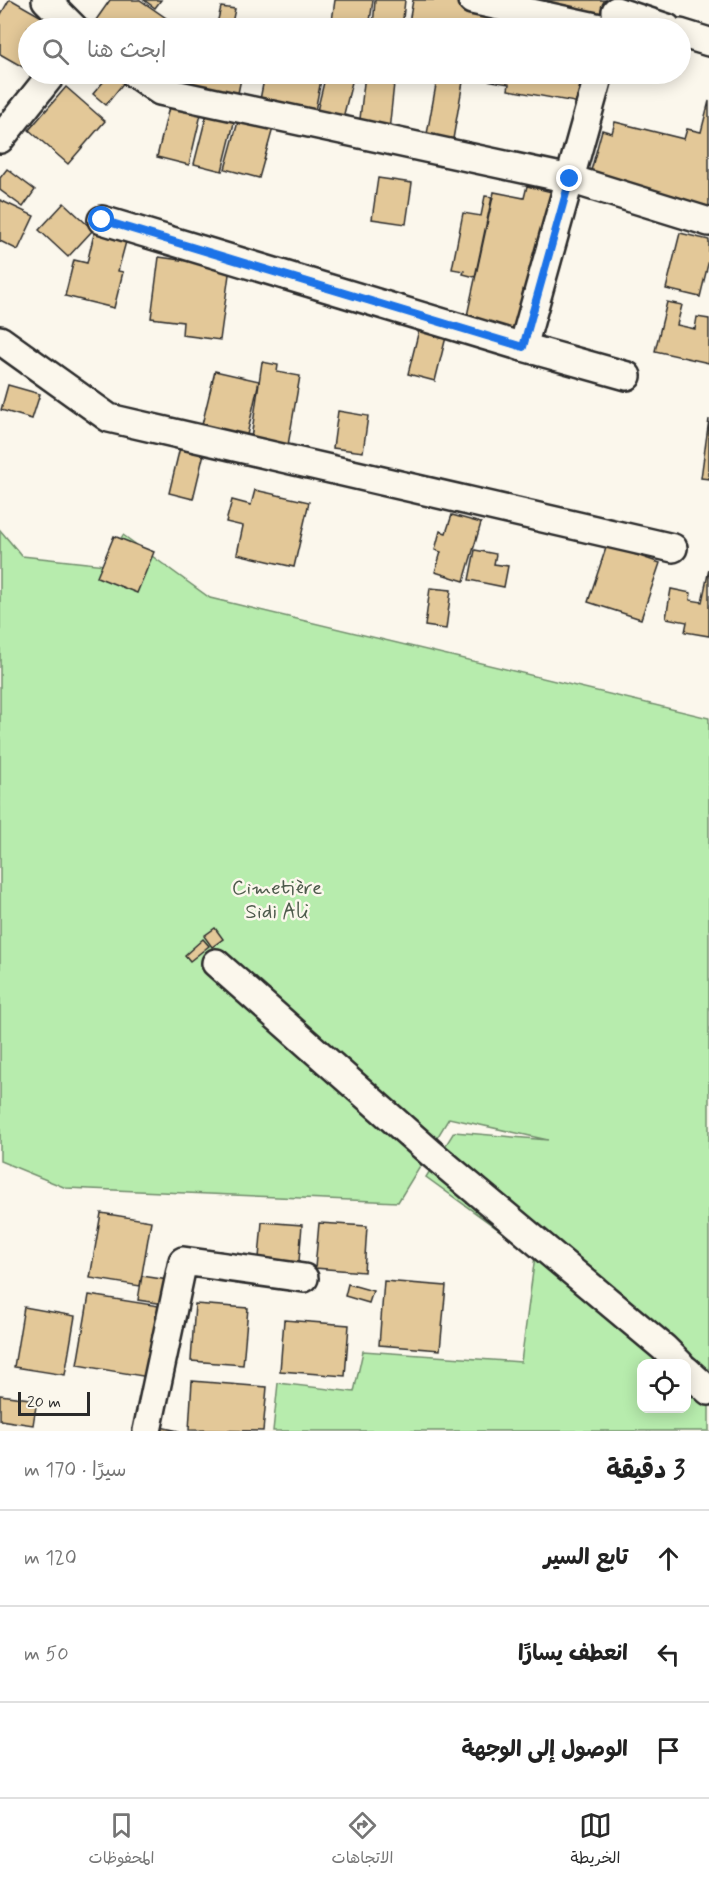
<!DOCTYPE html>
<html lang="ar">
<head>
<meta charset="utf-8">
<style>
	body { margin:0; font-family:Mynerve,"Playpen Sans Arabic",sans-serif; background:#f6f6f6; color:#222; direction:rtl }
	.controls { position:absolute; right:18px; bottom:18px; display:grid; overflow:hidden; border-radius:12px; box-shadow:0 3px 15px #0003 }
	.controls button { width:54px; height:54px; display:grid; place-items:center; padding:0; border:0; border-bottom:2px solid #e0e0e0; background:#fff; color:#222; font:30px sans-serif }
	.scale { position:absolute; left:18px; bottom:15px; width:72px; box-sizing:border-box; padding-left:6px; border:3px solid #2b2b2b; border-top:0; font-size:16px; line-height:21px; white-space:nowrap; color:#2b2b2b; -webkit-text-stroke:4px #fbf7ec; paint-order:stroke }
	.stop { position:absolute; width:18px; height:18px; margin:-14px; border:4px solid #1a73e8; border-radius:50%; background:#fff }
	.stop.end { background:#1a73e8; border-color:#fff; box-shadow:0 2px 6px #0008 }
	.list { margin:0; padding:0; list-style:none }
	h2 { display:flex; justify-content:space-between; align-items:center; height:78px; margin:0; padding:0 24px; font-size:26px }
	h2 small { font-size:20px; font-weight:400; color:#767676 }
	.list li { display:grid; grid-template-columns:39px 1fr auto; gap:18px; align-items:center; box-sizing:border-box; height:96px; padding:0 24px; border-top:2px solid #e0e0e0 }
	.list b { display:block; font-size:22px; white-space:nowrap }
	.list em { font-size:20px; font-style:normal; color:#767676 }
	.icon { flex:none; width:33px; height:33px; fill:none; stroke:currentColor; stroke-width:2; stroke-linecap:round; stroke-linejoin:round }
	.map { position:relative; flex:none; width:709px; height:1431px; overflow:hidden; direction:ltr }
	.search { position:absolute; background:#fff; box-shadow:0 3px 15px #0003; left:18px; right:18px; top:18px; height:66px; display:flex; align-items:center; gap:15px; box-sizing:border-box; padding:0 21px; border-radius:33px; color:#767676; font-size:22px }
	.sheet { height:366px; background:#fff }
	nav { display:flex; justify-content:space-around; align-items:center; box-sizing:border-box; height:84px; border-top:2px solid #e0e0e0; background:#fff; font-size:16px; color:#767676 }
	nav a { display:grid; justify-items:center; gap:3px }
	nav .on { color:#2b2b2b }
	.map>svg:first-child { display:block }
</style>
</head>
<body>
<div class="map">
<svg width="709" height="1431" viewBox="0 0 709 1431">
	<rect width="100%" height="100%" fill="#fbf7ec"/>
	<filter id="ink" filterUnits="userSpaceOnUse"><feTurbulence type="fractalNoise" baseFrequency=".0167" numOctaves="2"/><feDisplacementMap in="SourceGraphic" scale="12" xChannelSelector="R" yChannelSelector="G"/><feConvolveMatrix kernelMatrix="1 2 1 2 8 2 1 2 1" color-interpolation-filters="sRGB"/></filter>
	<g filter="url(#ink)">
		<!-- green -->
		<path fill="#b7ecad" stroke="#718c6c" stroke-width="1.5" fill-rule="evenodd" d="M0,530L22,556L105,565L123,535L210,598L709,718V1431H273L278,1383L354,1392L363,1351L521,1362L535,1256L426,1177L454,1132L548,1140L449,1118L398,1202L66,1188L0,1161ZM642,1364H686V1408H642Z"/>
		<!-- building -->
		<g fill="#e3c898" stroke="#2b2b2b" stroke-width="1.5">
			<polygon points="9,0 12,0 61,28 28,28 28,70 0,54 0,16"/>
			<polygon points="110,0 140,0 166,18 158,28 93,28 91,27"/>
			<polygon points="144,0 161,0 155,8"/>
			<polygon points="335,0 373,0 369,28 331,28"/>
			<polygon points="375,0 405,0 402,28 373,28"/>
			<polygon points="413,0 454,0 586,28 408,28"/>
			<polygon points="514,0 607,0 604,20"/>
			<polygon points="221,7 235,9 231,28 216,28"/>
			<polygon points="110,74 116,74 125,81 106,105 93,94"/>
			<polygon points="163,74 242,74 237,98 162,80"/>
			<polygon points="265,74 322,75 313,121 258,110"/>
			<polygon points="324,74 354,74 343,118 317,111 326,74"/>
			<polygon points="365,74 395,74 389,131 359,128"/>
			<polygon points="438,74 596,74 580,103 508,90 509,84 464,76 453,139 427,134"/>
			<polygon points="66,87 105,121 68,164 29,130"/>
			<polygon points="709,101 709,213 589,178 602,130 612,133 615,122 684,139 687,129 701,132"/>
			<polygon points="170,103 202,110 189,165 157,157"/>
			<polygon points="207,113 235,119 222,171 194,164"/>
			<polygon points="239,118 273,128 259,178 225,169"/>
			<polygon points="7,169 35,190 23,207 0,190 0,178"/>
			<polygon points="378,178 412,183 406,224 372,219"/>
			<polygon points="527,186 556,193 518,337 465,325 494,192 524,198"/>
			<polygon points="485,196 492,197 475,277 463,274 464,271 452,269 463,213 481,216"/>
			<polygon points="0,200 34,216 18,250 0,241"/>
			<polygon points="64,203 93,230 68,257 39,230"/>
			<polygon points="95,230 127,238 118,271 123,272 114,308 65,296 74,260 87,263"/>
			<polygon points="680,233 709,240 709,260 700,297 666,289"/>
			<polygon points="159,257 230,267 220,340 182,335 183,322 151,318"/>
			<polygon points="667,302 682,305 677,325 695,329 697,317 709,319 709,363 655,351"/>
			<polygon points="421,322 448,329 435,381 408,374"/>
			<polygon points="262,362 278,365 277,372 300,376 287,451 250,445"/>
			<polygon points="215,371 259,381 245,444 200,433"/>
			<polygon points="8,385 40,394 32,419 1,410"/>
			<polygon points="338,411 368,416 363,452 333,448"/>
			<polygon points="709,419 709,479 701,478"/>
			<polygon points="182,439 206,445 193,499 169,493"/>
			<polygon points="255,490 309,502 294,567 237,554 243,526 226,522 232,500 251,505"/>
			<polygon points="452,515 481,523 464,581 435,572 441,552 435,550 440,531 446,533"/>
			<polygon points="114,536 154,552 137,593 97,577"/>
			<polygon points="607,545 660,563 641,619 588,602"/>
			<polygon points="475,550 496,554 494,564 508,566 504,587 469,580"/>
			<polygon points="709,569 709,636 685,632 687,622 666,618 671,589 691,593 690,600 702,602"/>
			<polygon points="430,588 451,590 446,629 425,626"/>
			<polygon points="215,928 223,939 212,947 204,936"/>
			<polygon points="203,939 209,946 190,961 185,955"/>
			<polygon points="101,1213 151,1221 140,1286 90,1278"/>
			<polygon points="262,1222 302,1225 298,1273 258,1270"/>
			<polygon points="319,1223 367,1226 364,1272 315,1268"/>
			<polygon points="142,1276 168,1280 164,1304 138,1300"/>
			<polygon points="384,1281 446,1286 440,1350 379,1345"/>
			<polygon points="348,1284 373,1291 369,1303 345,1296"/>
			<polygon points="89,1295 159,1306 148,1377 77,1365"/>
			<polygon points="195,1304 248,1308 243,1365 191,1361"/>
			<polygon points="24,1307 75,1316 65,1375 14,1367"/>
			<polygon points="284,1320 349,1325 345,1376 280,1371"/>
			<polygon points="192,1381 267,1387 263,1431 189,1430"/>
			<polygon points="0,1395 37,1400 33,1425 0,1420"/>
			<polygon points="160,1427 179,1431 159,1431"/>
		</g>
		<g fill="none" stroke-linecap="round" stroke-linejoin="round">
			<!-- minor casing -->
			<g stroke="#2b2b2b" stroke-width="32">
				<g id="minor">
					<polyline points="46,0 74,28"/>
					<polyline points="472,0 600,28"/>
					<polyline points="616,11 667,28"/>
					<polyline points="680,33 709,42"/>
					<polyline points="135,74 160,91 570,179 709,222"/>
					<polyline points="0,139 52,74"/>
					<polyline points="102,220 523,347 627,376"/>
					<polyline points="0,340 109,418 673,548"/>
					<polyline points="523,347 599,74"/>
					<polyline points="216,963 432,1154 664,1348 680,1364"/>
					<polyline points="686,1370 709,1391"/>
					<polyline points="147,1431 183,1261 304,1278"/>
				</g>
			</g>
			<!-- minor -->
			<use href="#minor" stroke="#fbf7ec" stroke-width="27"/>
		</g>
	</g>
	<g fill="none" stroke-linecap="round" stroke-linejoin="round" filter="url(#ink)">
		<!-- route -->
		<polyline stroke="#1a73e8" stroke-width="8" points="102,220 523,347 570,179"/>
	</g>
	<g text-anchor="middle" stroke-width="5" stroke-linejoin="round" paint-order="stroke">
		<!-- park labels -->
		<g font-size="21" fill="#4e5b4c" stroke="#fbf7ec">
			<text x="277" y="894">Cimetière<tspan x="277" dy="24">Sidi Ali</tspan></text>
		</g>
	</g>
</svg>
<div class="controls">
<button><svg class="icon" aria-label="locate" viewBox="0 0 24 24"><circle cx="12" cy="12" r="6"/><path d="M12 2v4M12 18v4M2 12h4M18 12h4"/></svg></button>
</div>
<div class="scale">20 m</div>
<div class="stop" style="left:102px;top:220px"></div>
<div class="stop end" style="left:570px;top:179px"></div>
<div class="search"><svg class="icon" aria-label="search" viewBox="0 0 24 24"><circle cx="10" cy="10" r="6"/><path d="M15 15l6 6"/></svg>ابحث هنا</div>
</div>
<section class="sheet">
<h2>3 دقيقة<small>سيرًا · 170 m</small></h2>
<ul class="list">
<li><svg class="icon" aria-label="ahead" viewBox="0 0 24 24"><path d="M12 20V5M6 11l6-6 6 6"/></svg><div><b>تابع السير</b></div><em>120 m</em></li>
<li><svg class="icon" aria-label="left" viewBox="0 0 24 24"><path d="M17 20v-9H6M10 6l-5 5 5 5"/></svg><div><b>انعطف يسارًا</b></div><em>50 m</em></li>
<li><svg class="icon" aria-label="arrive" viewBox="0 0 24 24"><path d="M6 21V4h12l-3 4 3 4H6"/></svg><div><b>الوصول إلى الوجهة</b></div></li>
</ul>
</section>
<nav>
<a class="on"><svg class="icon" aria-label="map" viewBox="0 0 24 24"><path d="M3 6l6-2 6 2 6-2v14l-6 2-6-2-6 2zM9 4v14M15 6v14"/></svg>الخريطة</a>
<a><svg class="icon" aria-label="directions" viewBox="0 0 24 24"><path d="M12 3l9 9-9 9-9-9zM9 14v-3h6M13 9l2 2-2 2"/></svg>الاتجاهات</a>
<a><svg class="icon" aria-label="saved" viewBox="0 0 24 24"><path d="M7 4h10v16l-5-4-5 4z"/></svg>المحفوظات</a>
</nav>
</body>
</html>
